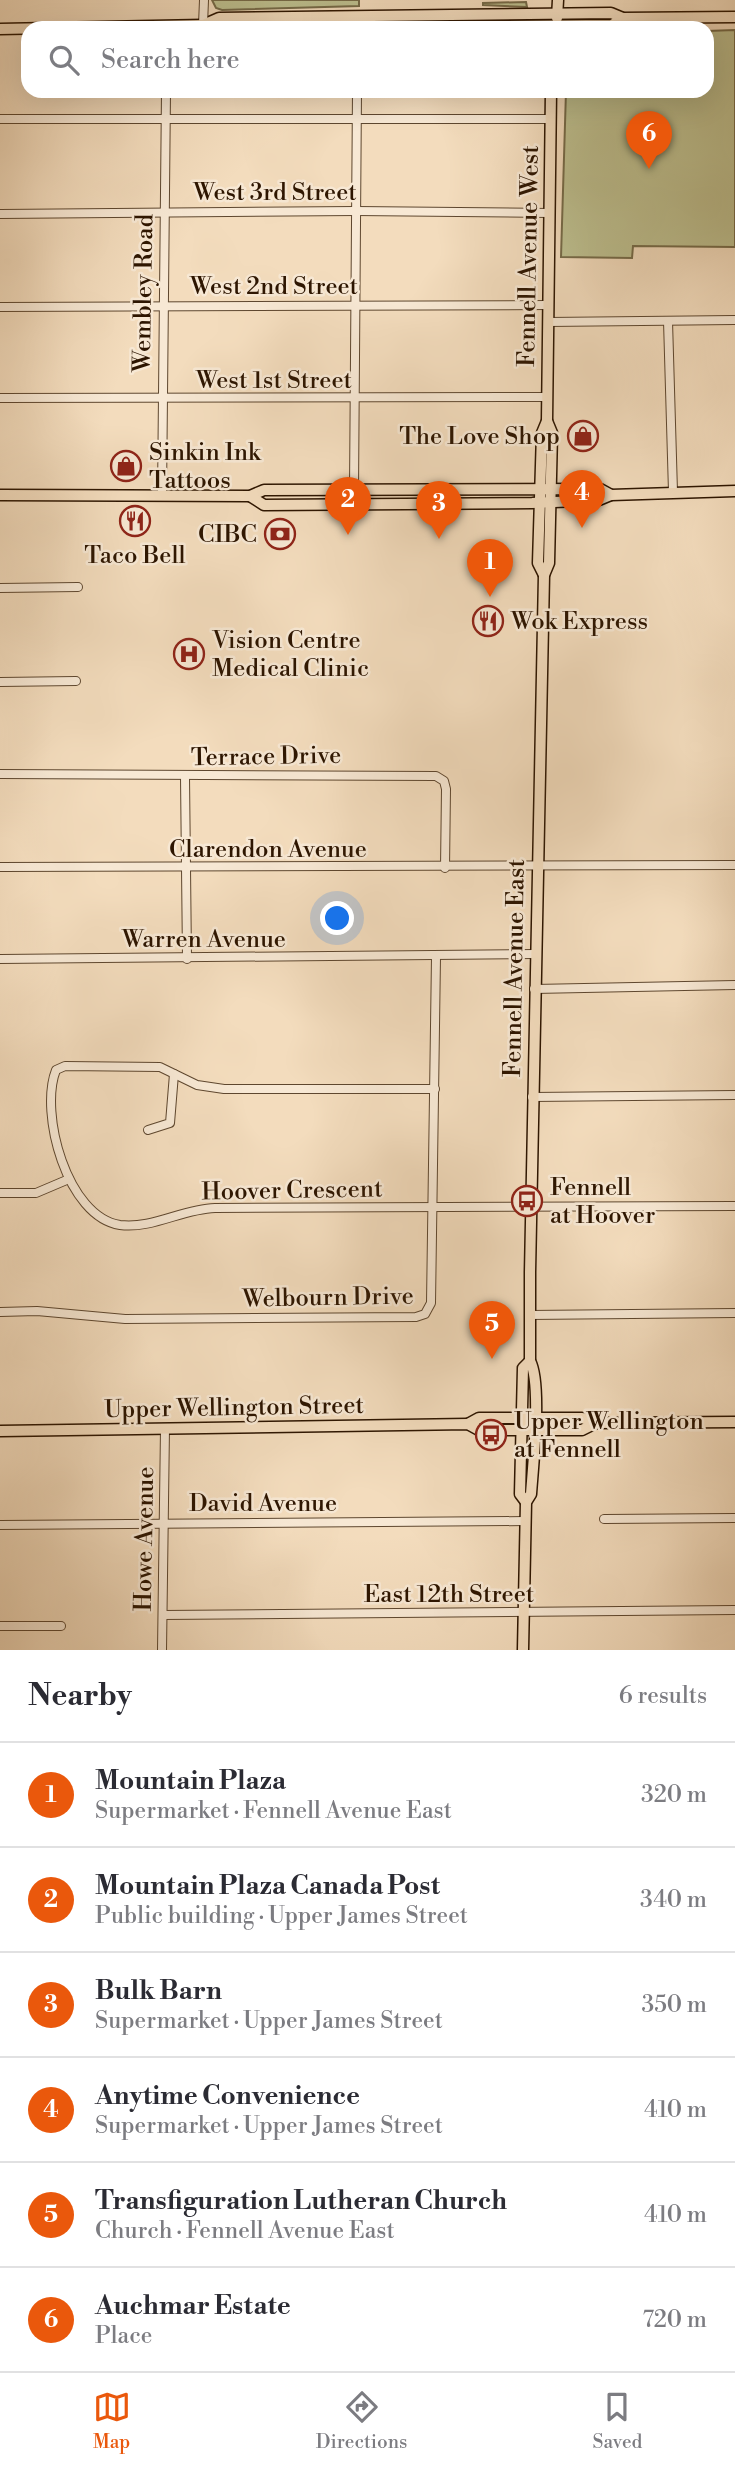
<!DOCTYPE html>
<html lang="en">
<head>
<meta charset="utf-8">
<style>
	body { margin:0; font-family:"Libre Bodoni",serif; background:#f2f2f3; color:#2b2b33 }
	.you { position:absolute; left:338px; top:919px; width:24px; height:24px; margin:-18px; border:5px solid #fff; border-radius:50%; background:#1a73e8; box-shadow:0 0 0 10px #1a73e833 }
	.badge { display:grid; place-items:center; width:46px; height:46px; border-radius:50%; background:#ea580c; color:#fff; font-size:23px; font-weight:700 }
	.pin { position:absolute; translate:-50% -58px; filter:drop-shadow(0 2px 4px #0008) }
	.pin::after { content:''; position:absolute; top:37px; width:24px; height:21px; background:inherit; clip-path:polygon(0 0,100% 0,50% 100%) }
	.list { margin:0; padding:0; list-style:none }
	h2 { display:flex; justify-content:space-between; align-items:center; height:91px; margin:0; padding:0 28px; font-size:30px }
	h2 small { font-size:23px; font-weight:400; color:#7c7c81 }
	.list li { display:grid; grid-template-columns:46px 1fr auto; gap:21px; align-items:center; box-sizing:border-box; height:105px; padding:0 28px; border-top:2px solid #e1e1e2 }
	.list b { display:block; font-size:26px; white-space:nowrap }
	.list p { margin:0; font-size:23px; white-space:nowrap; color:#7c7c81 }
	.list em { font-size:23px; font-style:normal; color:#7c7c81 }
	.icon { flex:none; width:38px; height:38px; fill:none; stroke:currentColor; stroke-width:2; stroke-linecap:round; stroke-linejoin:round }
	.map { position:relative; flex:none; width:735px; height:1650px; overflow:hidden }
	.search { position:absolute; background:#fff; box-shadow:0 7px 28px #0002; left:21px; right:21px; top:21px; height:77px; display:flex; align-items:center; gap:18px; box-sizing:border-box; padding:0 24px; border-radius:21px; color:#7c7c81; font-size:26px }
	.sheet { height:721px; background:#fff }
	nav { display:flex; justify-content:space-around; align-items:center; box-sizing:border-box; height:98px; border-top:2px solid #e1e1e2; background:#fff; font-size:19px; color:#7c7c81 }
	nav a { display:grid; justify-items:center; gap:4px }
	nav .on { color:#ea580c }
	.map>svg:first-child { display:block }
</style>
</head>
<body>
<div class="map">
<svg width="735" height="1650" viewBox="0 0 735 1650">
	<rect width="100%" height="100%" fill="#f3dcbd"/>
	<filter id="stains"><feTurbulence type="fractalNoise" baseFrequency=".00286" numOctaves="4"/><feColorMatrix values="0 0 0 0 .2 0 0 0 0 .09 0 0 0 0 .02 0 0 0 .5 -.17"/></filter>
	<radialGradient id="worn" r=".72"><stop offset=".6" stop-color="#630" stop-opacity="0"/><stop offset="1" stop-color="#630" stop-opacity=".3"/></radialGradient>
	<!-- green -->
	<g fill="#bdc090" stroke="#756a48" stroke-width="2">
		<polygon points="212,0 359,0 359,6 222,10 216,8"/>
		<polygon points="526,2 527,7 483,5 483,3"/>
		<polygon points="735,30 735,247 633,246 632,258 561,257 566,91 707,91 707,31"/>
	</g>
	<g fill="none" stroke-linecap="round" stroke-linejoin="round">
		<!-- minor casing -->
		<g stroke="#5e472f" stroke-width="10">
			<g id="minor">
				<polyline points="203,25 204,0"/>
				<polyline points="0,119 551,119"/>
				<polyline points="0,214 356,211 550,213"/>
				<polyline points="0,307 548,305"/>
				<polyline points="668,321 673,492"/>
				<polyline points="548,322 735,320"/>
				<polyline points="0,398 547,397"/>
				<polyline points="354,490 357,91"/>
				<polyline points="162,496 166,91"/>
				<polyline points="0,588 78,587"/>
				<polyline points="0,682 76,681"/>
				<polyline points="0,774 436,776 444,781 446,789 445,868"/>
				<polyline points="185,777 187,959"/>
				<polyline points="0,867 735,865"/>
				<polyline points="0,959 535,954"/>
				<polyline points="534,989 735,985"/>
				<path d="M435,1089H224L197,1085L160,1067L65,1066L56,1070C39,1113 67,1217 120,1225C153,1229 182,1209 215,1208L735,1206"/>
				<polyline points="532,1097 735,1095"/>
				<polyline points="148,1130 170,1123 174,1074"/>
				<polyline points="0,1193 36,1193 69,1179"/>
				<polyline points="0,1312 37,1311 125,1319 416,1317 425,1314 431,1303 436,957"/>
				<polyline points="529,1315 735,1313"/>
				<polyline points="604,1519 735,1518"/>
				<polyline points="0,1525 525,1521"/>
				<polyline points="163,1615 735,1610"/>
				<polyline points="0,1626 61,1626"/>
				<polyline points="162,1650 165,1428"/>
			</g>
		</g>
		<!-- major casing -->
		<g stroke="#2d1500" stroke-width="13">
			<g id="major">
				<polyline points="557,18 558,0"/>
				<polyline points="203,25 219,18 611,13 623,18 735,17"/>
				<polyline points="324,28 612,25 623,18"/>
				<polyline points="0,29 203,25 215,28"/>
				<polyline points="0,495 250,496 264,490 600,489 611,495"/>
				<polyline points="250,496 264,505 532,503 599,500 611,495 735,491"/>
				<polyline points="544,575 538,563 542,433 547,421 551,91"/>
				<polyline points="468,1424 479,1418 582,1418 596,1423 735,1422"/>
				<polyline points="0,1431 468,1424 479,1430 582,1430 596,1423"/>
				<polyline points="526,1502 520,1494 523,1368 530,1361"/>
				<path d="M523,1650L526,1502L531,1494C533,1465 542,1383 530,1361V1272L544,575L549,563L552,433L547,421"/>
			</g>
		</g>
		<!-- minor -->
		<use href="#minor" stroke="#f7e8d4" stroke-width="8"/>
		<!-- major -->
		<use href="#major" stroke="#f3dcbd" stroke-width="10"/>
	</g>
	<!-- icons -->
	<defs>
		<g id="shop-ring" transform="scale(1.575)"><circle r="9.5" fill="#f7e8d4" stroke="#8f2418" stroke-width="1.5"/><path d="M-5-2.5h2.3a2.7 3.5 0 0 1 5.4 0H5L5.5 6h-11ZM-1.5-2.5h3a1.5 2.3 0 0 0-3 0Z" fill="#8f2418"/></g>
		<g id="restaurant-ring" transform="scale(1.575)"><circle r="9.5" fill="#f7e8d4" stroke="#8f2418" stroke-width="1.5"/><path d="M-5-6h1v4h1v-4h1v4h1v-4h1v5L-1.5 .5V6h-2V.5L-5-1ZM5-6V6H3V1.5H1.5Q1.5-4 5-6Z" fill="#8f2418"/></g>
		<g id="bank-ring" transform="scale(1.575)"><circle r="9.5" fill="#f7e8d4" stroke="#8f2418" stroke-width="1.5"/><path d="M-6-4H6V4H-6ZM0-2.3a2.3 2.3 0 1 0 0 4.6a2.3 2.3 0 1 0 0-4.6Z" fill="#8f2418"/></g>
		<g id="hospital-ring" transform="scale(1.575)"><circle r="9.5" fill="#f7e8d4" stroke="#8f2418" stroke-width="1.5"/><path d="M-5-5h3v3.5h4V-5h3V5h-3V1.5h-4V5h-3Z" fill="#8f2418"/></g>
		<g id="bus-ring" transform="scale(1.575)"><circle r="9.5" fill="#f7e8d4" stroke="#8f2418" stroke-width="1.5"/><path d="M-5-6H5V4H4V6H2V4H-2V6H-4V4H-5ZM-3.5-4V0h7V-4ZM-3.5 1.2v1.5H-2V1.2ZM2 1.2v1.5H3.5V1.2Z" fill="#8f2418"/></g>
	</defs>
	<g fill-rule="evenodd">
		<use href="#shop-ring" x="583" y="436"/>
		<use href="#shop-ring" x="126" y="466"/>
		<use href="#restaurant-ring" x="135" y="521"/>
		<use href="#bank-ring" x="280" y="534"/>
		<use href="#restaurant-ring" x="488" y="621"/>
		<use href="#hospital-ring" x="189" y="654"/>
		<use href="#bus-ring" x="527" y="1201"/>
		<use href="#bus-ring" x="491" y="1435"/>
	</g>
	<g text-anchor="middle" stroke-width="5" stroke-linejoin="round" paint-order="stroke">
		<!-- street labels -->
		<g font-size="24" fill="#2d1500" stroke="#f7e8d4">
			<text x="275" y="200">West 3rd Street</text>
			<text transform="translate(528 256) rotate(-89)" y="8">Fennell Avenue West</text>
			<text x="274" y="294">West 2nd Street</text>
			<text transform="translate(143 293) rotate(-89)" y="8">Wembley Road</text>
			<text x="274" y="388">West 1st Street</text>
			<text transform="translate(266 756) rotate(-1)" y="8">Terrace Drive</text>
			<text x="268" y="857">Clarendon Avenue</text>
			<text x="204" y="947">Warren Avenue</text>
			<text transform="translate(514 968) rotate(-89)" y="8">Fennell Avenue East</text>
			<text transform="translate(292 1190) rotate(-1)" y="8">Hoover Crescent</text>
			<text transform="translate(328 1297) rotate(-1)" y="8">Welbourn Drive</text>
			<text transform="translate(234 1407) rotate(-1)" y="8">Upper Wellington Street</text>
			<text x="263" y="1511">David Avenue</text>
			<text transform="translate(144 1539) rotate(-89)" y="8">Howe Avenue</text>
			<text x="449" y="1602">East 12th Street</text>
		</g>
		<!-- poi labels -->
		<g font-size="24" fill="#2d1500" stroke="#f7e8d4" text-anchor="start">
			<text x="560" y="444" text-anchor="end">The Love Shop</text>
			<text x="149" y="460">Sinkin Ink<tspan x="149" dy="28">Tattoos</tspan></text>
			<text x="257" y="542" text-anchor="end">CIBC</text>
			<text x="135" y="563" text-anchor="middle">Taco Bell</text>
			<text x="511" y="629">Wok Express</text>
			<text x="212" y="648">Vision Centre<tspan x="212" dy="28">Medical Clinic</tspan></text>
			<text x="550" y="1195">Fennell<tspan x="550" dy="28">at Hoover</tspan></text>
			<text x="514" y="1429">Upper Wellington<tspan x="514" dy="28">at Fennell</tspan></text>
		</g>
	</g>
	<rect width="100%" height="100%" filter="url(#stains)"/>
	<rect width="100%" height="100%" fill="url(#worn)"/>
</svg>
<div class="you"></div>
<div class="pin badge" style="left:490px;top:597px">1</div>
<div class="pin badge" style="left:348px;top:535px">2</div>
<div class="pin badge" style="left:439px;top:539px">3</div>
<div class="pin badge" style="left:582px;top:528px">4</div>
<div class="pin badge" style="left:492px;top:1359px">5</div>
<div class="pin badge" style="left:649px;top:169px">6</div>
<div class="search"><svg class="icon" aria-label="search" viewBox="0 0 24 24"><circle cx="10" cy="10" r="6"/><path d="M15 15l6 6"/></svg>Search here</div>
</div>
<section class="sheet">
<h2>Nearby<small>6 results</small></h2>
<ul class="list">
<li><span class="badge">1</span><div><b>Mountain Plaza</b><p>Supermarket · Fennell Avenue East</p></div><em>320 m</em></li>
<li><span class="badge">2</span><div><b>Mountain Plaza Canada Post</b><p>Public building · Upper James Street</p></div><em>340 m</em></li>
<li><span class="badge">3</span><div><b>Bulk Barn</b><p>Supermarket · Upper James Street</p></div><em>350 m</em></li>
<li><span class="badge">4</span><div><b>Anytime Convenience</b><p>Supermarket · Upper James Street</p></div><em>410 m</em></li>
<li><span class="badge">5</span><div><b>Transfiguration Lutheran Church</b><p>Church · Fennell Avenue East</p></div><em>410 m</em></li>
<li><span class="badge">6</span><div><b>Auchmar Estate</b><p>Place</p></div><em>720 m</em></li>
</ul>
</section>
<nav>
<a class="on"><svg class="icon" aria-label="map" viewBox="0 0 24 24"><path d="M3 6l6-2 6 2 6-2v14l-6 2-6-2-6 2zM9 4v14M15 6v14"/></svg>Map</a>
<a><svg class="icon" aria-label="directions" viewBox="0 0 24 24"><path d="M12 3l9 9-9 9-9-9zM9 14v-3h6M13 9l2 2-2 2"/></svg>Directions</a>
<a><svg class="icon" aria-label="saved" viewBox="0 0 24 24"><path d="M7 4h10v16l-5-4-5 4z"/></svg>Saved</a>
</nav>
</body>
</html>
